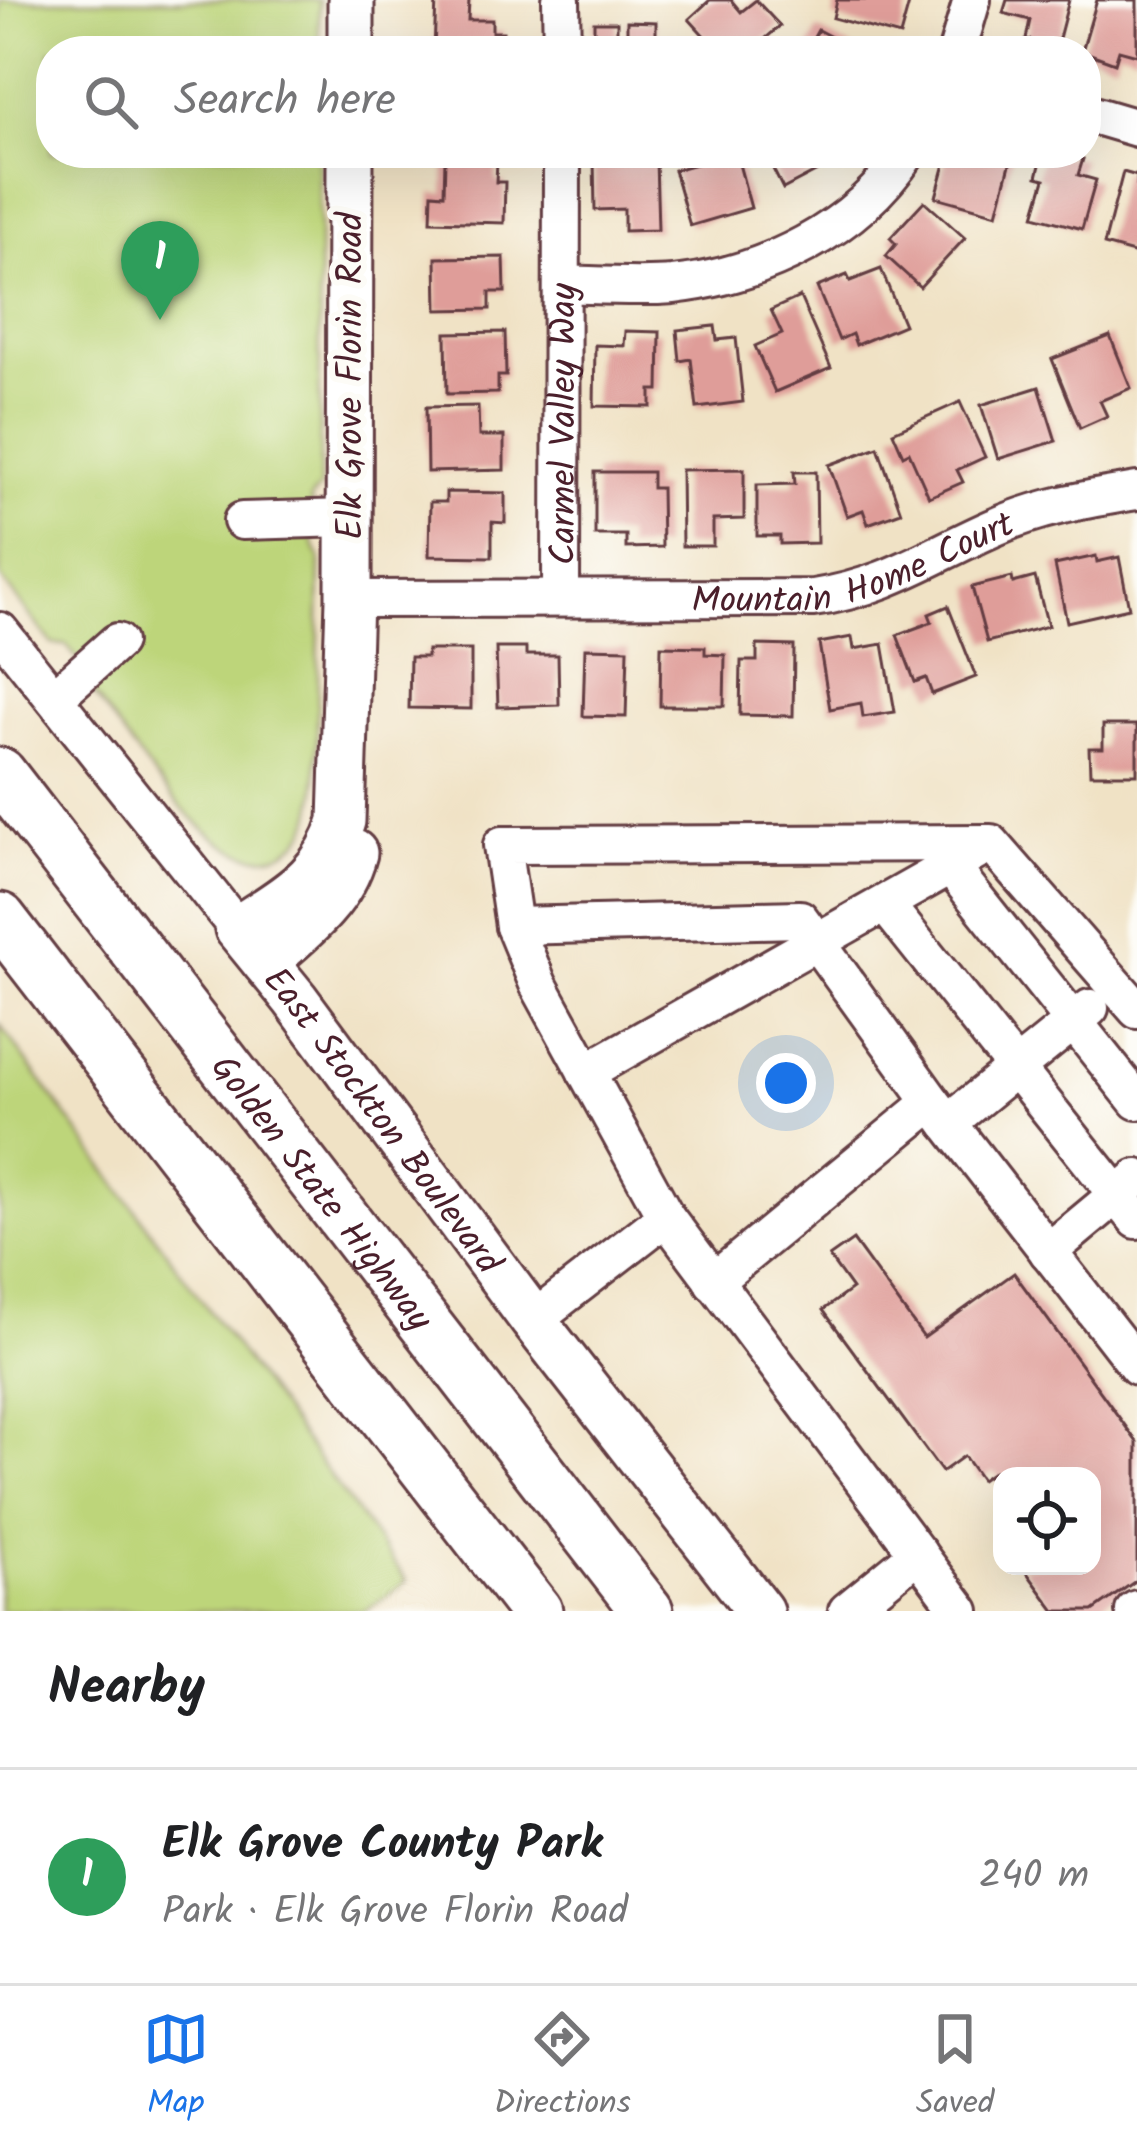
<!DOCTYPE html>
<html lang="en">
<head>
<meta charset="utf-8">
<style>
	body { margin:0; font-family:Kalam,sans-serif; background:#f6f6f6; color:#202124 }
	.controls { position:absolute; right:36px; bottom:36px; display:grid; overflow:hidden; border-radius:24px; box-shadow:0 12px 48px #0002 }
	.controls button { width:108px; height:108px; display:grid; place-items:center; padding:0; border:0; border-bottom:3px solid #e0e0e0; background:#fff; color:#202124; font:60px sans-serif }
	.you { position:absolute; left:786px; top:1083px; width:42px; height:42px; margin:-30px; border:9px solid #fff; border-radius:50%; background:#1a73e8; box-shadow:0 0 0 18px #1a73e833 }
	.badge { display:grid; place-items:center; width:78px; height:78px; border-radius:50%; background:#1a73e8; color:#fff; font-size:39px; font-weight:700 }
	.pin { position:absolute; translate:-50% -99px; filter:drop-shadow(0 3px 6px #0008) }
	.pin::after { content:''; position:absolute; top:63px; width:42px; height:36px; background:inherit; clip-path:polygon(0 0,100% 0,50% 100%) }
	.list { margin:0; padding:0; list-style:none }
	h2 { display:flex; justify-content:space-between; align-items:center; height:156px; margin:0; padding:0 48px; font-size:51px }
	h2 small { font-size:39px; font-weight:400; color:#757577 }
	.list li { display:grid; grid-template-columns:78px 1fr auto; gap:36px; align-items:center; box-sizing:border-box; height:216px; padding:0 48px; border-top:3px solid #e0e0e0 }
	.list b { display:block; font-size:45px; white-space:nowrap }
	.list p { margin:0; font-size:39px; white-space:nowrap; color:#757577 }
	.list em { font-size:39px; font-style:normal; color:#757577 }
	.icon { flex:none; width:66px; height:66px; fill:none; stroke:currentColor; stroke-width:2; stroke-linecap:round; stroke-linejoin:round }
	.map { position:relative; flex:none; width:1137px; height:1611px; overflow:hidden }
	.search { position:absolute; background:#fff; box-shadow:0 12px 48px #0002; left:36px; right:36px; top:36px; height:132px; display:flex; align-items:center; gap:30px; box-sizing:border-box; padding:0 42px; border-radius:48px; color:#757577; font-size:45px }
	.sheet { height:372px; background:#fff }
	nav { display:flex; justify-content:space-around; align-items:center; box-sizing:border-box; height:168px; border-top:3px solid #e0e0e0; background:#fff; font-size:33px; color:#757577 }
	nav a { display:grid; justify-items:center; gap:6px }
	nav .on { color:#1a73e8 }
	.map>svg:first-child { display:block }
</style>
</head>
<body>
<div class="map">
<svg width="1137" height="1611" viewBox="0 0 1137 1611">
	<rect width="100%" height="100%" fill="#fdfcf7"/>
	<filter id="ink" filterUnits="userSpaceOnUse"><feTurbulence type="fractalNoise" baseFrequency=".00833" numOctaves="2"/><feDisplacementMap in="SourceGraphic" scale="24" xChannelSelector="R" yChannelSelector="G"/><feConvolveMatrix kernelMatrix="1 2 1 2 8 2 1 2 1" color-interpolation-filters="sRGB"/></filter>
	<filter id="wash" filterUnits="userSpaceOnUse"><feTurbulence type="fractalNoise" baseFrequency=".004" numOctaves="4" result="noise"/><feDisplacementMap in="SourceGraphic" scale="48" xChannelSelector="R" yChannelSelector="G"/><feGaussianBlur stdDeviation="2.7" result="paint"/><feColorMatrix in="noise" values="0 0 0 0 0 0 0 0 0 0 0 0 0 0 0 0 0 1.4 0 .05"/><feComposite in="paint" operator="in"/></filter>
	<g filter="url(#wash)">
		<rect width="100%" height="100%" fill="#f0e2c5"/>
		<!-- green -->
		<g fill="#bdd57a" stroke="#847a52" stroke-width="3">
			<path d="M0,0H319V51H51V153H319L320,488L311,498L313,544L320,557L316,793C312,820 308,841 281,853C215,883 126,735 90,689L91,675L66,645L52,644L0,577Z"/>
			<polygon points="0,1025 407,1581 365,1611 0,1611"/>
		</g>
		<g id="blocks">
			<!-- building -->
			<g fill="#df9d99">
				<polygon points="436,0 469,0 468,20 492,20 492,32 503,32 503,51 434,51"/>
				<polygon points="710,0 731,0 741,12 756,0 780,26 751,51 718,51 689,19"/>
				<polygon points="837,0 910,0 900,36 833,18"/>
				<polygon points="1007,0 1069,0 1057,46 1026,39 1030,20 1003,13"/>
				<polygon points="1097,0 1137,0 1137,55 1119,50 1115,63 1082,51"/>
				<polygon points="627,21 656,22 656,51 627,51"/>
				<rect x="594" y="22" width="23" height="29"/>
				<polygon points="818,30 858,51 808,48"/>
				<polygon points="605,153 648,153 648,160 656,160 658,230 624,231 624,209 595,210 594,160 605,160"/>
				<polygon points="736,153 751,208 690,226 674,170"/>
				<polygon points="770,153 810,153 819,170 783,189 771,165 775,163"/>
				<polygon points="948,153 1013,153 997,214 936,197"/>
				<polygon points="1043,153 1083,159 1078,175 1096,180 1082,229 1034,216 1045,179 1037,177"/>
				<polygon points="445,160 497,161 496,182 505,182 504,223 431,221 432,193 444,194"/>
				<polygon points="1123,172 1137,176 1137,254 1104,245"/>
				<polygon points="924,201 965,238 920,287 886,256 896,244 890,238"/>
				<polygon points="504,257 505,292 490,292 490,309 437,310 436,258"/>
				<polygon points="881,269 904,325 856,345 852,334 839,340 817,287 847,275 850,281"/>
				<polygon points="800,297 831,368 775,392 755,346 782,334 771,310"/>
				<polygon points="715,326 717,340 736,338 743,402 697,408 691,359 680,361 677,330"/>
				<polygon points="625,331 660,332 659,390 651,390 651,407 594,406 595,345 624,346"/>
				<polygon points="505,332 506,376 498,376 498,393 447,394 446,333"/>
				<polygon points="1110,336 1131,388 1100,401 1107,416 1080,428 1052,359"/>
				<polygon points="1039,387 1056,441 998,459 981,405"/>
				<polygon points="960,402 985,457 957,470 963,482 929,497 909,452 903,455 893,432"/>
				<polygon points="478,406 479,436 504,436 504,470 427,472 426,407"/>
				<polygon points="878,447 901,512 868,524 863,510 847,516 829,465"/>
				<polygon points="744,469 744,519 713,520 713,546 682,546 681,470"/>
				<polygon points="595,472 652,472 652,488 661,488 662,547 626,548 626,535 595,535"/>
				<polygon points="794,472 816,472 817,543 780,544 780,536 757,536 757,485 795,484"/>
				<polygon points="446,492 505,493 505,523 492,522 492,557 429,556 430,502 446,502"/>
				<polygon points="1096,556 1097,562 1119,557 1129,608 1067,622 1055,565"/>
				<polygon points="1012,577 1013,583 1035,577 1048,626 987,642 972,587"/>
				<polygon points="948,606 976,677 932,694 926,678 915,682 897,635 932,622 929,614"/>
				<polygon points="852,637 854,649 883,644 895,712 863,717 861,703 830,709 819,643"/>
				<polygon points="757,645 794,646 793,716 740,715 741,661 757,661"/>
				<polygon points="661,646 705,647 705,654 725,655 724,706 660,706"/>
				<polygon points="496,648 526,648 526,655 558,655 559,705 498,707"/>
				<polygon points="585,648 628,649 626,717 583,716"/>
				<polygon points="427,650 471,650 471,709 409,708 410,657 427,657"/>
				<polygon points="1103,725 1137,725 1137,774 1090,774 1089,748 1103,748"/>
				<polygon points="853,1240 924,1338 1014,1273 1137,1442 1137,1580 1093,1611 1055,1611 1022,1566 1092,1566 1092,1476 1002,1476 1002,1482 994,1471 981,1480 964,1456 942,1472 823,1310 852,1289 829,1257"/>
			</g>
		</g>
	</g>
	<g filter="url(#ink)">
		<use href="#blocks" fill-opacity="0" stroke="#633c42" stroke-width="3"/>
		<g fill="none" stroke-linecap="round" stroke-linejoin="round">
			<!-- minor casing -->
			<g stroke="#633c42" stroke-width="42">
				<g id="minor">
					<polyline points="561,0 562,51"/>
					<polyline points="957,51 972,0"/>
					<polyline points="1086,113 1137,128"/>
					<path d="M562,284C599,285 637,288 673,285C764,275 856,230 907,153"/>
					<polyline points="242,521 348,518"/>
					<path id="s1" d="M561,598L562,153"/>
					<path id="s2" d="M349,599L813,598C884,588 930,556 993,528C1040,507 1087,499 1137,491"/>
					<polyline points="0,631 238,929"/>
					<polyline points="54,698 117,642"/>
					<polyline points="950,866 1137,1101"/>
					<polyline points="885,904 1137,1220"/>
					<polyline points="514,926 800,919 932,1102 1137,1366"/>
					<polyline points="586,1072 988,845"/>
					<polyline points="948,1123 1090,1008"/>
					<polyline points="666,1217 538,984 514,926 502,845 991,843 1137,1010"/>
					<polyline points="1048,1252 1137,1178"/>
					<polyline points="713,1282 932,1102"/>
					<polyline points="533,1320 666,1217 961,1611"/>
					<polyline points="847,1611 918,1553"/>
					<polyline points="1134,1611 1137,1609"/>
				</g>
			</g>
			<!-- major casing -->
			<g stroke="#633c42" stroke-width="51">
				<g id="major">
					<polyline points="351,51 351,0"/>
					<path id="s3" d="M350,153L349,599L342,821C325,879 285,897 238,929L295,999L533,1320L760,1611"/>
					<path d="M265,962C302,930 341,901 354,853"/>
				</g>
			</g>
			<!-- highway casing -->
			<g stroke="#633c42" stroke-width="57">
				<g id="highway">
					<path id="s4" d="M0,774L647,1611"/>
					<polyline points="0,919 536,1611"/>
				</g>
			</g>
			<!-- minor -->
			<use href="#minor" stroke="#fff" stroke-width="36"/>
			<!-- major -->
			<use href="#major" stroke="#fff" stroke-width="45"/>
			<!-- highway -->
			<use href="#highway" stroke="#fff" stroke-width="51"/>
		</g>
	</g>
	<g text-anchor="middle" stroke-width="12" stroke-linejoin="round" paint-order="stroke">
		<!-- street labels -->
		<g font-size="36" fill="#4a1f2b" stroke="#fdfcf7">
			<text transform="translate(349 376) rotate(-90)" y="13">Elk Grove Florin Road</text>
			<text dy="13" stroke="none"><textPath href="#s1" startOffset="174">Carmel Valley Way</textPath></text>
			<text dy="13" stroke="none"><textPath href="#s2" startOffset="510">Mountain Home Court</textPath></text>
			<text dy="13" stroke="none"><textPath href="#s3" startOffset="1062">East Stockton Boulevard</textPath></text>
			<text dy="13" stroke="none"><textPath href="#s4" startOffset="528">Golden State Highway</textPath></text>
		</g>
	</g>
</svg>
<div class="controls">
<button><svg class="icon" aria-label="locate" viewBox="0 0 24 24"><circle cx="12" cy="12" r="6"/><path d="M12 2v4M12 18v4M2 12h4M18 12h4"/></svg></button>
</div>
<div class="you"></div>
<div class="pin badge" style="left:160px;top:320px;background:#2e9e5b">1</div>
<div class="search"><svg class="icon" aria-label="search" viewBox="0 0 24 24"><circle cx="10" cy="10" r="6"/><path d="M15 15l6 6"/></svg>Search here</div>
</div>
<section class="sheet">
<h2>Nearby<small></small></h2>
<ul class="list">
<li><span class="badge" style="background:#2e9e5b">1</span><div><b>Elk Grove County Park</b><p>Park · Elk Grove Florin Road</p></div><em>240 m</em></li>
</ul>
</section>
<nav>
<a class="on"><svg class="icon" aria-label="map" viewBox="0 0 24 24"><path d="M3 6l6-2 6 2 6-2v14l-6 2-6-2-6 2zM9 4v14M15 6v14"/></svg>Map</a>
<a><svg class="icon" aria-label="directions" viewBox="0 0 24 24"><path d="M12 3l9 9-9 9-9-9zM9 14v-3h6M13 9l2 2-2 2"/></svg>Directions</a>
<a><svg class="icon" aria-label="saved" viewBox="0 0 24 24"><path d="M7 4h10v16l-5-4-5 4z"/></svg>Saved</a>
</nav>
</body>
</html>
